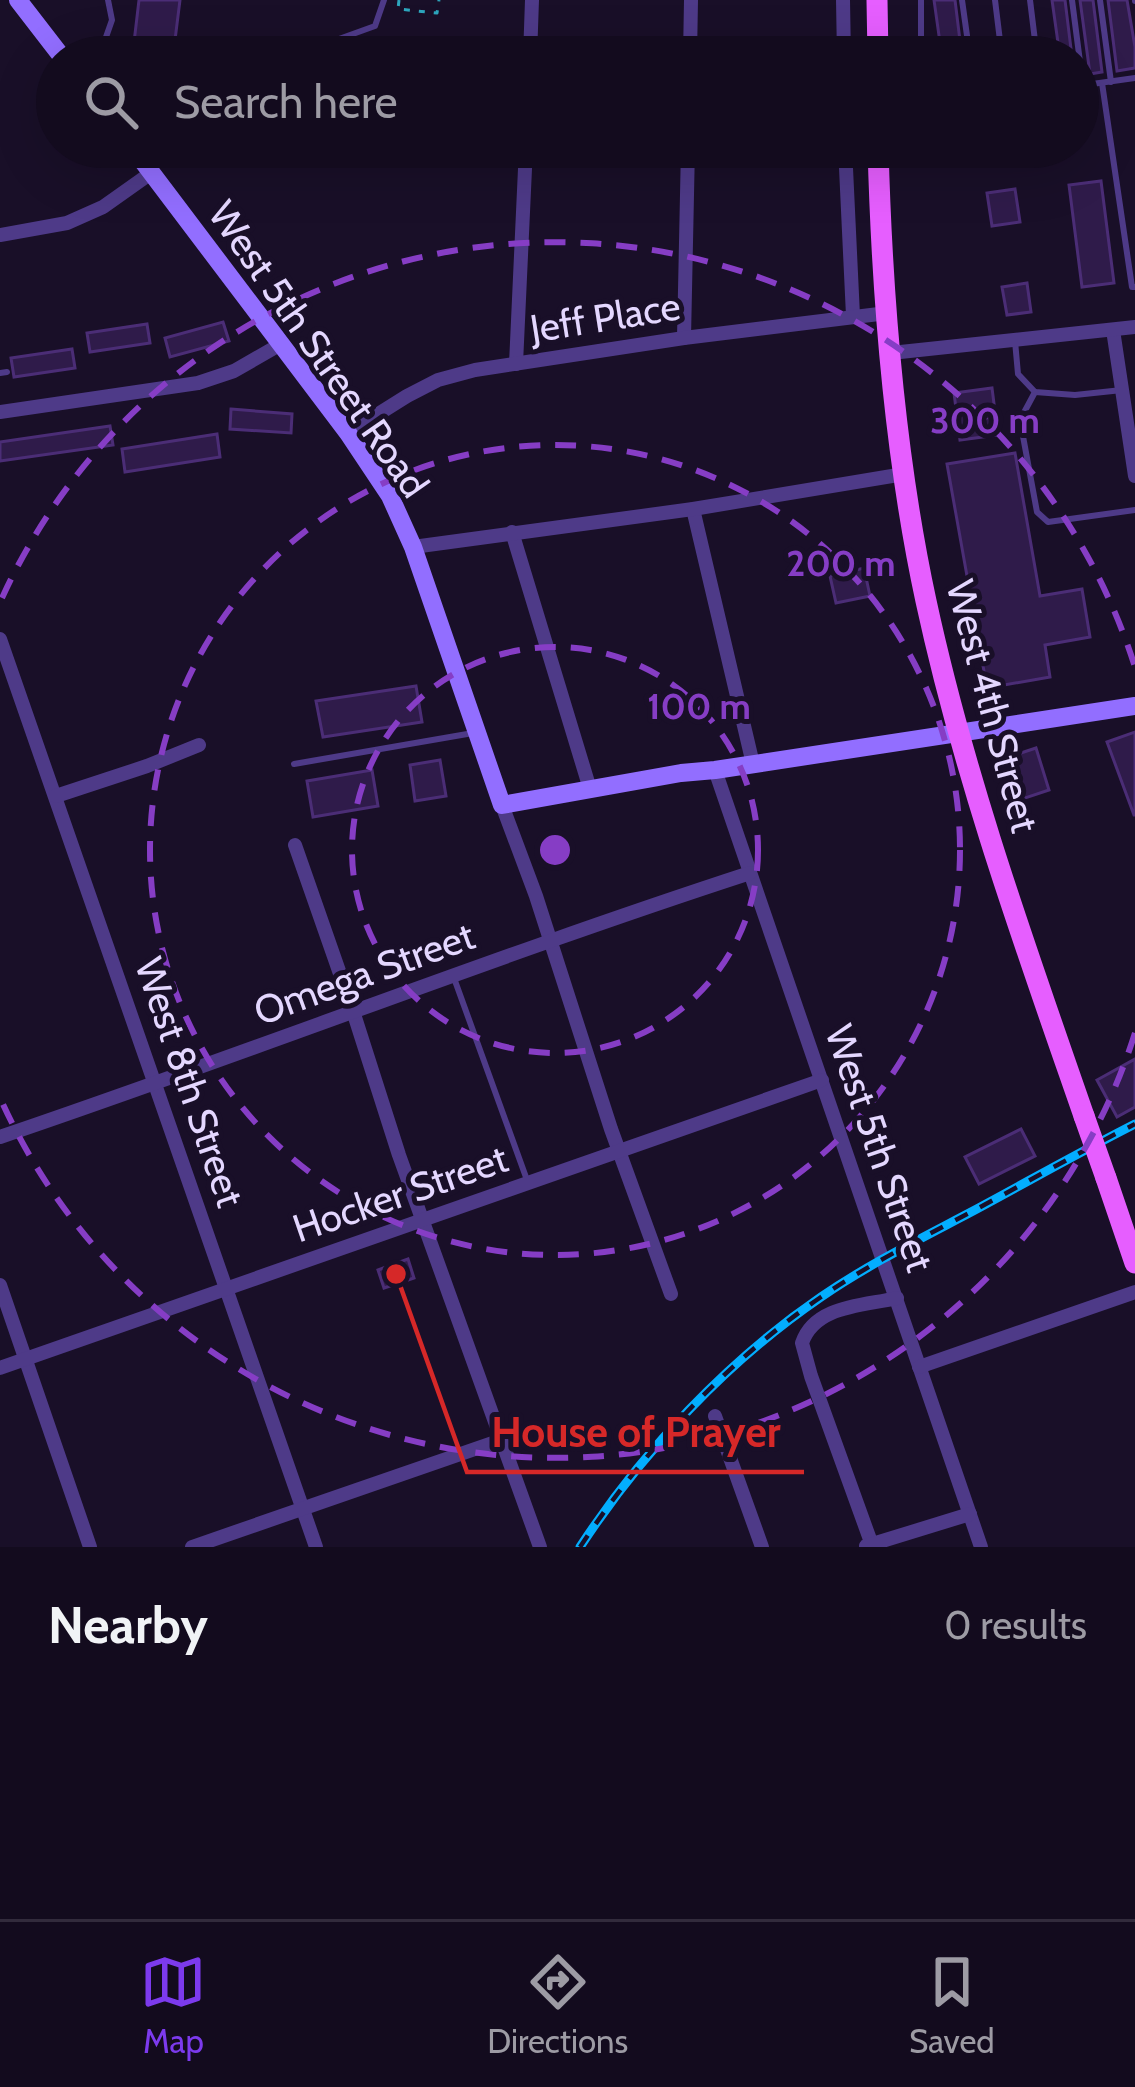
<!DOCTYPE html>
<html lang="en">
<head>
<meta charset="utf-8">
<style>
	body { margin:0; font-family:Cabin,sans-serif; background:#1c1427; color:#f1f3f6 }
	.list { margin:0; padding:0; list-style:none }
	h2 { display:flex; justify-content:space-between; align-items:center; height:156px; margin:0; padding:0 48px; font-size:51px }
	h2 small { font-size:39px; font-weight:400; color:#9d9ba4 }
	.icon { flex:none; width:66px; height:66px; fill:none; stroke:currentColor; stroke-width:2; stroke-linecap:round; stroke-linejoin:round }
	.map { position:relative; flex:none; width:1135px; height:1547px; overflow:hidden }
	.search { position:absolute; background:#130b1e; box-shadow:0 12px 48px #0002; left:36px; right:36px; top:36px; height:132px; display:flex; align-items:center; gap:30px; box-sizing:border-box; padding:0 42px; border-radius:66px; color:#9d9ba4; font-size:45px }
	.sheet { height:372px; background:#130b1e }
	nav { display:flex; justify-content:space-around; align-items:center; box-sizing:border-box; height:168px; border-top:3px solid #322b3c; background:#130b1e; font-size:33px; color:#9d9ba4 }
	nav a { display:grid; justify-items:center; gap:6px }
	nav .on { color:#7c3aed }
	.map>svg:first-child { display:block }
</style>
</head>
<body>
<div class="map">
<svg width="1135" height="1547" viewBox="0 0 1135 1547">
	<rect width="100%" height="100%" fill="#190f28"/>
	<!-- building -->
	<g fill="#2f1b4a" stroke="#4b2d76" stroke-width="3">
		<polygon points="139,0 180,0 173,56 138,57 139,52 133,51"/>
		<polygon points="934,0 955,0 962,57 942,57"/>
		<polygon points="1052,0 1065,0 1072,57 1060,57"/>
		<polygon points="1080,0 1093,0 1102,72 1090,74"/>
		<polygon points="1108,0 1127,0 1135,47 1135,68 1117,71"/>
		<polygon points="1101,181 1114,283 1082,287 1069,185"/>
		<polygon points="1015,189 1020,222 992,226 987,193"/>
		<polygon points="1027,283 1031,312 1007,315 1002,287"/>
		<polygon points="223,322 229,341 170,357 165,338"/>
		<polygon points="147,324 150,343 90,352 87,333"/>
		<polygon points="72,349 75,368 14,377 11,358"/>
		<polygon points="992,388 998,435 960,440 954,393"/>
		<polygon points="231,409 292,414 291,433 230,429"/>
		<polygon points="110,426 113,445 0,461 0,442"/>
		<polygon points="217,434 220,457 125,472 122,449"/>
		<polygon points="1015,453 1040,596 1082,589 1090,637 1045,645 1050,677 987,688 947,464"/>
		<polygon points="864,568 870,596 836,603 830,576"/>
		<polygon points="416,686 422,722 323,737 316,701"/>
		<polygon points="1135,732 1135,815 1134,815 1107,742"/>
		<polygon points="1036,748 1049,790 1016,801 1003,759"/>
		<polygon points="440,760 446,796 415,801 410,765"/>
		<polygon points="372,770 378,806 313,817 307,781"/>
		<polygon points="1135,1059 1135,1107 1117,1117 1097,1080"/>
		<polygon points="1021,1129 1035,1156 979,1184 965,1157"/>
		<polygon points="408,1259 414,1278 384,1288 378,1270"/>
	</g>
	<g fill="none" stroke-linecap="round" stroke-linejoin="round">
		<!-- path -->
		<polyline stroke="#2da6bd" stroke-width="3" stroke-dasharray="6 9" stroke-linecap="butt" points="399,0 398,9 437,13 439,0"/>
		<!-- lane -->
		<g stroke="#4e3a88" stroke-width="6">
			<polyline points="962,0 970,57"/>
			<polyline points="995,0 1002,57"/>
			<polyline points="1030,0 1037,57"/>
			<polyline points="1072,0 1083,85"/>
			<polyline points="1100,0 1111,82"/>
			<polyline points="1135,0 1135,1"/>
			<polyline points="99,57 112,20 108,0"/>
			<polyline points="289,57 375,26 384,0"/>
			<polyline points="921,57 921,0"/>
			<polyline points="1102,83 1132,287 1135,287"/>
			<polyline points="1078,86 1135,78"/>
			<polyline points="1015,341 1018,374 1035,392 1075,395 1122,390"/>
			<polyline points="0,373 7,372"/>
			<polyline points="1035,392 1020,420 1037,512 1048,522 1135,510"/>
			<polyline points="294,764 473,733"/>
			<polyline points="454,978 527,1180"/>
		</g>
		<!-- street -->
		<g stroke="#4e3a88" stroke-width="14">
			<polyline points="843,0 844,57"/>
			<polyline points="530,57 532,0"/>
			<polyline points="690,57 691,0"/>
			<polyline points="845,147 853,316"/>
			<polyline points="0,235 67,223 103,207 151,173"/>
			<polyline points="1113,330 1135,476"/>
			<polyline points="684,338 688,147"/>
			<polyline points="891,353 1135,327"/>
			<polyline points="516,364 526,147"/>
			<polyline points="0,412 198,383 234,371 281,344"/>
			<polyline points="348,433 407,396 438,380 475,370 684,338 887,313"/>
			<polyline points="693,509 753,764"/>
			<polyline points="512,532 590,789"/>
			<polyline points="413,547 693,509 904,474"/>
			<polyline points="0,639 316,1547"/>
			<polyline points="715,770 981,1547"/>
			<polyline points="56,796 147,766 199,745"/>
			<polyline points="502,805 536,896 611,1129 671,1294"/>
			<polyline points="295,845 353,1011 399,1155 540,1547"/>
			<path d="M0,1137C251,1052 498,955 750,873"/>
			<polyline points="0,1285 90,1547"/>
			<polyline points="919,1367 1135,1292"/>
			<polyline points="0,1368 822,1080"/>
			<polyline points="715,1416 762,1547"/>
			<path d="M872,1545L811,1376L802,1343C815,1305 864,1306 897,1298"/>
			<polyline points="866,1546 970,1514"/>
			<polyline points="192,1547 501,1440"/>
		</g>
		<!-- secondary -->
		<g stroke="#926eff" stroke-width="18">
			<polyline points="18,0 62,57"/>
			<polyline points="132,147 348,433 390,496 413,547 502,805 681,773 715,770 1135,706"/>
		</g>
		<!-- primary -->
		<g stroke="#e65eff" stroke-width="21">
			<polyline points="877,0 878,57"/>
			<path d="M878,147C882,298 894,453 926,601C964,777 1025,946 1084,1116"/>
			<polyline points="1106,1178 1135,1263"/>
		</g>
		<!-- rail casing -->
		<g stroke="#03aeff" stroke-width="9">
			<path id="rail" d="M580,1547C643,1451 726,1362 821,1297C869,1264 922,1238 973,1211C1027,1182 1080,1152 1135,1124"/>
		</g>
		<!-- rail -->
		<use href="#rail" stroke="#190f28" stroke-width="4.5" stroke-dasharray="14" stroke-linecap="butt"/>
		<!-- primary-bridge -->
		<polyline stroke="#e65eff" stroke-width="21" points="1084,1116 1106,1178"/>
	</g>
	<!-- distance rings -->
	<g fill="none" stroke="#863dc5" stroke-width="6" stroke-dasharray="21 15">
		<circle cx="555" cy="850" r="203"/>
		<circle cx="555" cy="850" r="405"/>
		<path d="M1135 1033A608 608 0 0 1 2 1102M2 598A608 608 0 0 1 1135 667"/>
	</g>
	<g text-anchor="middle" stroke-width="10" stroke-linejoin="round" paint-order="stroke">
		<!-- street labels -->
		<g font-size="39" fill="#e4d7ff" stroke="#190f28">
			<text transform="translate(605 317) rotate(-9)" y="14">Jeff Place</text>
			<text transform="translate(319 349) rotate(55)" y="14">West 5th Street Road</text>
			<text transform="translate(993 706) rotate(75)" y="14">West 4th Street</text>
			<text transform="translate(364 973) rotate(-20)" y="14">Omega Street</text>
			<text transform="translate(190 1082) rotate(71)" y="14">West 8th Street</text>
			<text transform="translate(880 1148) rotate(71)" y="14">West 5th Street</text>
			<text transform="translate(400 1193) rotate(-19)" y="14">Hocker Street</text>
		</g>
	</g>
	<circle cx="555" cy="850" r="18" fill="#863dc5" stroke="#190f28" stroke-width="6"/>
	<g font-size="36" text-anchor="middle" font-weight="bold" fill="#863dc5" stroke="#190f28" stroke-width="10" stroke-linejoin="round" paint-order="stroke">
		<text x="985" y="433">300 m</text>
		<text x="841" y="576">200 m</text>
		<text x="699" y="719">100 m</text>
	</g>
	<!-- callouts -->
	<path fill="none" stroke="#d62828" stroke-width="4.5" d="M396 1274L467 1472H804"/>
	<circle fill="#d62828" stroke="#190f28" stroke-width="4.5" cx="396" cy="1274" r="12"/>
	<g font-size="42" text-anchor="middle" font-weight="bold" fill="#d62828" stroke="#190f28" stroke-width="10" stroke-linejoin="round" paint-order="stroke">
		<text x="636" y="1447">House of Prayer</text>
	</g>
</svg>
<div class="search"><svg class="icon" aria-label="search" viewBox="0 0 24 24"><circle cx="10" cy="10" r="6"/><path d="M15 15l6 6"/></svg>Search here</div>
</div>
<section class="sheet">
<h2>Nearby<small>0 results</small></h2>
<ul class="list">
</ul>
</section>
<nav>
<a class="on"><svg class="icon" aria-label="map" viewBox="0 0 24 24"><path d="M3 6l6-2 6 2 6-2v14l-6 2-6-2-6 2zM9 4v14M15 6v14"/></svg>Map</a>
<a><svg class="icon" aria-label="directions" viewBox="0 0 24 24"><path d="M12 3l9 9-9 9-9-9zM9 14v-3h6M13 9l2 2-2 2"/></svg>Directions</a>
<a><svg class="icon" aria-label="saved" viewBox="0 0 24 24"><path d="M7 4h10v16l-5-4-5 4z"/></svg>Saved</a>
</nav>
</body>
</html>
